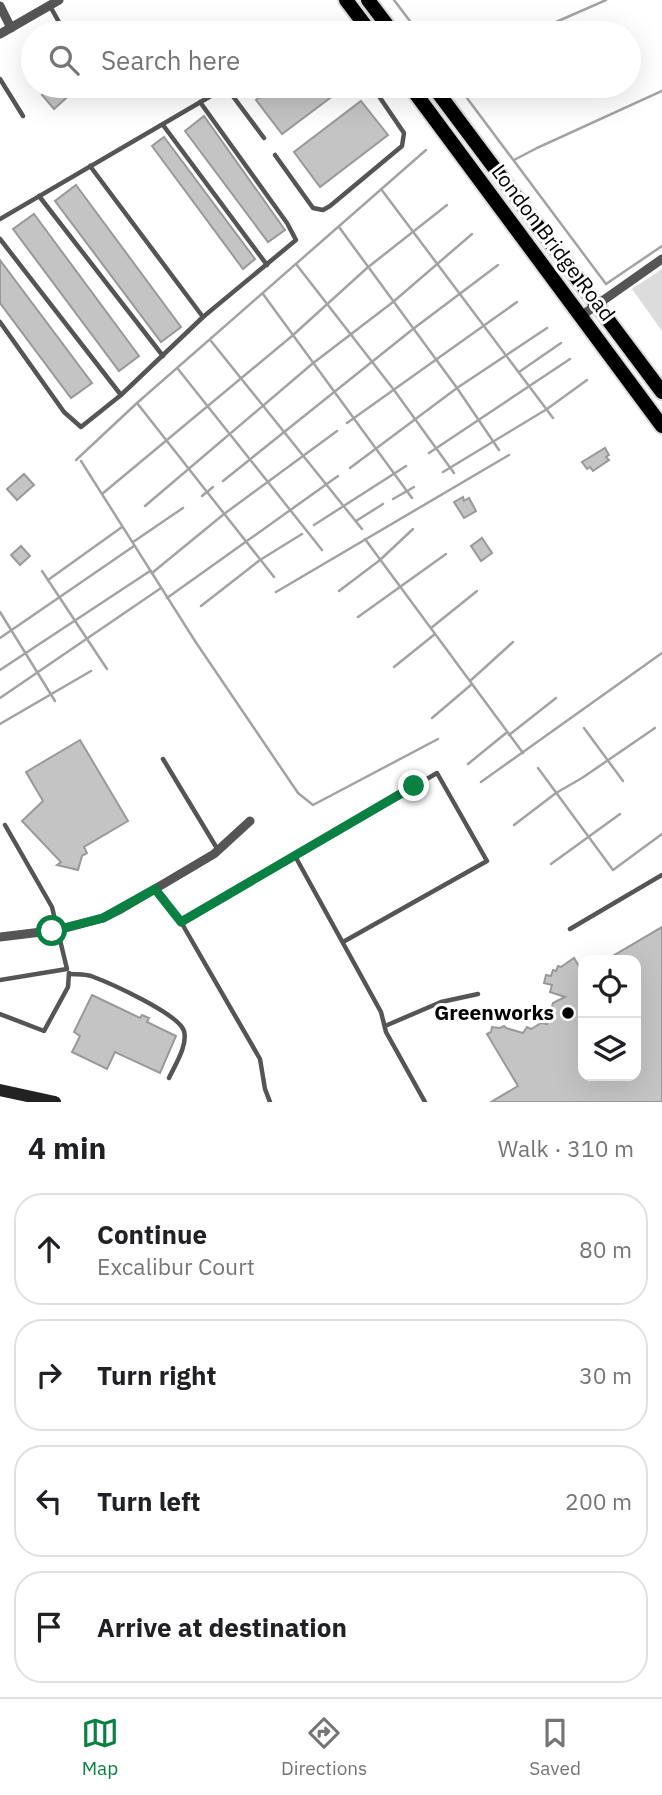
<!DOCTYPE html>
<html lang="en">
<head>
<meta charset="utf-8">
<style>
	body { margin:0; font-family:"IBM Plex Sans",sans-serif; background:#f2f2f2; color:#202124 }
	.controls { position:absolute; right:21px; bottom:21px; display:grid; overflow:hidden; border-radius:14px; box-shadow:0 7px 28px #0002 }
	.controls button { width:63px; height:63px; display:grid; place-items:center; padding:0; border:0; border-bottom:2px solid #e0e0e0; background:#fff; color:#202124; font:35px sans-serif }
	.stop { position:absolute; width:21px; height:21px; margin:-16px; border:5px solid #0b8043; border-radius:50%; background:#fff }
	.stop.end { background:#0b8043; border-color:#fff; box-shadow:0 2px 7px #0008 }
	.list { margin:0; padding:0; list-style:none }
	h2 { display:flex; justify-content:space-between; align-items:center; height:91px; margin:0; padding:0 28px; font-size:30px }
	h2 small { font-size:23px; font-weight:400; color:#757577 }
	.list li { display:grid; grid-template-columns:46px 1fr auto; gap:21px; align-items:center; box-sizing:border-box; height:112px; margin:0 14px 14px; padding:0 14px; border:2px solid #e0e0e0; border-radius:28px }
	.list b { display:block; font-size:26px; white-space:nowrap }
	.list p { margin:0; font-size:23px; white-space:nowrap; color:#757577 }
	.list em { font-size:23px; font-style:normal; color:#757577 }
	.icon { flex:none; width:38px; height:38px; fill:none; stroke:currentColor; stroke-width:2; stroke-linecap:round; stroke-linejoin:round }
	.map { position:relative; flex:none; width:662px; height:1102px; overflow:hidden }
	.search { position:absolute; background:#fff; box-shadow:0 7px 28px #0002; left:21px; right:21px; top:21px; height:77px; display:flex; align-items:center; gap:18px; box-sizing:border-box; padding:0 24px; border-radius:38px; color:#757577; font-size:26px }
	.sheet { height:595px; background:#fff }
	nav { display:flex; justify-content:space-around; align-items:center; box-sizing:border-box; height:98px; border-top:2px solid #e0e0e0; background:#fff; font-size:19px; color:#757577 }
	nav a { display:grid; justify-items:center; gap:4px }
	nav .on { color:#0b8043 }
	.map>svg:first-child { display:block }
</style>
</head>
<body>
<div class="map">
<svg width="662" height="1102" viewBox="0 0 662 1102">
	<rect width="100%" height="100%" fill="#fff"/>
	<!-- green -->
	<polygon fill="#dcdcdc" points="662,269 662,331 632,289"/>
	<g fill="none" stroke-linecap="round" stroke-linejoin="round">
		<!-- stream -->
		<g stroke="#a3a3a3" stroke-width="2.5">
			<polyline points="394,0 419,33"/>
			<polyline points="531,33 606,0"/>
			<polyline points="458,86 606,284 662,246"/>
			<polyline points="514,160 537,148 662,91"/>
			<polyline points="381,189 553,418"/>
			<polyline points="339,227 457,388 499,450"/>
			<polyline points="296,264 394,390 454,473"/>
			<polyline points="263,294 412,498"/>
			<polyline points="211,341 362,529"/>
			<polyline points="178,369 322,550"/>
			<polyline points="519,372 561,343"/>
			<polyline points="137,403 426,150"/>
			<polyline points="347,423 517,302"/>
			<polyline points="429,453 570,359"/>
			<polyline points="76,460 137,403 274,577"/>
			<polyline points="81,461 195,641 298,793 313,805 438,739"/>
			<polyline points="350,468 457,388 547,328"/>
			<polyline points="443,472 547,409 587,380"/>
			<polyline points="223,481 413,329 498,265"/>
			<polyline points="102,494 292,336 367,268 447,205"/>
			<polyline points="202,496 213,487"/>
			<polyline points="393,499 414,487"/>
			<polyline points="145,506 312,364 393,302 472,234"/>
			<polyline points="356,521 383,504"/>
			<polyline points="314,525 406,466"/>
			<polyline points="365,539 523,753"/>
			<polyline points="133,542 183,508"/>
			<polyline points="42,571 107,669"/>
			<polyline points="152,573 224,514 337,431"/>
			<polyline points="48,580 122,527"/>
			<polyline points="339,591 380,560 413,529"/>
			<polyline points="276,592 509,455"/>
			<polyline points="167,598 338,476"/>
			<polyline points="201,606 260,560 302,534"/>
			<polyline points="0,612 55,701"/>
			<polyline points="358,617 446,554"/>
			<polyline points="431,628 477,591"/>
			<polyline points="0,638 134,546"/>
			<polyline points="394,667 435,634"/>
			<polyline points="0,670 150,571"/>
			<polyline points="470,681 513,642"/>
			<polyline points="0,698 161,588"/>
			<polyline points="432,718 472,684"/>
			<polyline points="0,724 91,671"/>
			<polyline points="584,728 623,781"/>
			<polyline points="509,735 556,698"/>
			<polyline points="468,764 506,733"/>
			<polyline points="538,768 613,870 662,834"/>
			<polyline points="481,782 662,653"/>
			<polyline points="514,825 556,793 582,778 655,728"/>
			<polyline points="551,864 620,814"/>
		</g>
	</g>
	<!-- building -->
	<g fill="#c4c4c4" stroke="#999" stroke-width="2">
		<polygon points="53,86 68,86 73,92 54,109 42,95"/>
		<polygon points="275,86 346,86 282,134 256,100"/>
		<polygon points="361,101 388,135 320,187 294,152"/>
		<polygon points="204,116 285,230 268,242 185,131"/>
		<polygon points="164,137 255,259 243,269 152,146"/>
		<polygon points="76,185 181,327 161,342 55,201"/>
		<polygon points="34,214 139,356 119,371 13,229"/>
		<polygon points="0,260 92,383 71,398 0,303"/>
		<polygon points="605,448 609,455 606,457 609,460 593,471 590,467 587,469 582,462"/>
		<polygon points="24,474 34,485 17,500 7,489"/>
		<polygon points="463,497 464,501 469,498 476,511 464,518 454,502"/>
		<polygon points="482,538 492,553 481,561 471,546"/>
		<polygon points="21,546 30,556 20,565 11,555"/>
		<polygon points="80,740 128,821 84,847 87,853 82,856 78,870 57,865 61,862 22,821 43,801 26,772"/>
		<polygon points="662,927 662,1102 491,1102 518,1086 487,1034 491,1032 492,1027 500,1028 504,1026 506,1028 523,1033 527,1027 531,1029 541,1023 547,1024 553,1003 565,997 550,992 552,985 544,983 546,975 551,976 553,970 556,971 558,966 561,967 574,958 583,973 583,1076 636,1076 636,960 606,960"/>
		<polygon points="92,995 140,1018 142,1015 149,1018 147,1022 176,1036 160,1073 115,1052 107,1069 72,1052 80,1036 74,1032"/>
	</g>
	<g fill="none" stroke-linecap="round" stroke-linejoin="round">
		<!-- primary casing -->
		<g stroke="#dbdbdb" stroke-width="18">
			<g id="primary">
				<polyline points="346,0 371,33"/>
				<polyline points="368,0 393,33"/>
				<polyline points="410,86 662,426"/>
				<polyline points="433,86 662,392"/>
			</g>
		</g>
		<!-- service -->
		<g stroke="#555" stroke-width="4.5">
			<polyline points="50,6 65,33"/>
			<polyline points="320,33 332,33"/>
			<polyline points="0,79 23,116"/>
			<polyline points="226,87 264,138"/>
			<polyline points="163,125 267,265"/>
			<polyline points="275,155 313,208 323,210 330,206 402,146 404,133 372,86"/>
			<polyline points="90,166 203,317"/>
			<polyline points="39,196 163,356"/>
			<polyline points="0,219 228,86"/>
			<polyline points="0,239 121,395"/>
			<polyline points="0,322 64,412 81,427 121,395 203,317 296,240 287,223 200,102"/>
			<polyline points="163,759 218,850"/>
			<polyline points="295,856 437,773 487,861 343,942"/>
			<polyline points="155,889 181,922 295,856 381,1012 386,1032 425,1102"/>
			<polyline points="181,922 260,1059 265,1089 270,1102"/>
			<polyline points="570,929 662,875"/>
			<path d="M69,974C77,974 84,974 91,976C110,983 179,1014 184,1031C188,1045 175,1065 169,1078"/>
			<polyline points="0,980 67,969 52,907 5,825"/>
			<polyline points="0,1014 44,1031 68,987 69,973"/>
			<polyline points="385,1026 441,1002 478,994"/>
		</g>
		<!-- minor -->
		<g stroke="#555" stroke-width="9">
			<polyline points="0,6 11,28"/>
			<polyline points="0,34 59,0"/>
			<polyline points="581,316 662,259"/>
			<polyline points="0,937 58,930 103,918 121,909 214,854 250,821"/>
		</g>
		<!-- secondary -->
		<polyline stroke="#222" stroke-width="12" points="0,1090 55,1102"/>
		<!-- primary -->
		<use href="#primary" stroke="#000" stroke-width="14"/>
	</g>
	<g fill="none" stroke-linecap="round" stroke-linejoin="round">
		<!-- route -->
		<polyline stroke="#0b8043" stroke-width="9" points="52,931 103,918 155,889 181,922 414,786"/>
	</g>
	<!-- markers -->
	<circle fill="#000" stroke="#fff" stroke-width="2.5" cx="568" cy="1013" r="7"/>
	<g text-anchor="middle" stroke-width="6" stroke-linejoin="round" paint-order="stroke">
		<!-- street labels -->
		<g font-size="21" fill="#000" stroke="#fff">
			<text transform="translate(553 243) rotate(53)" y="7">London Bridge Road</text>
		</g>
		<!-- poi labels -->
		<g font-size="21" font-weight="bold" fill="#000" stroke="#fff" text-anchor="end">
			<text x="554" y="1020">Greenworks</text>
		</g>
	</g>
</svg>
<div class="controls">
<button><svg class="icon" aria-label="locate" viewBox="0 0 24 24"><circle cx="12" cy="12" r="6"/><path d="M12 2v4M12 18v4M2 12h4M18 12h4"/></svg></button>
<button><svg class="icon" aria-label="layers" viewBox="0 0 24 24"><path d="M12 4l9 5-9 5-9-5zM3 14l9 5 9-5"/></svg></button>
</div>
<div class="stop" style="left:52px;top:931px"></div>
<div class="stop end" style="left:414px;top:786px"></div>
<div class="search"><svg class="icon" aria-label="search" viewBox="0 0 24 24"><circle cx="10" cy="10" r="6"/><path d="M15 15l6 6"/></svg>Search here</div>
</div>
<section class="sheet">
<h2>4 min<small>Walk · 310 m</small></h2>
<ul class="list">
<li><svg class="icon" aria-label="ahead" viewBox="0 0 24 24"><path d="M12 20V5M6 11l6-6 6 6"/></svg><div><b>Continue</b><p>Excalibur Court</p></div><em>80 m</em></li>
<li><svg class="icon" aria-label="right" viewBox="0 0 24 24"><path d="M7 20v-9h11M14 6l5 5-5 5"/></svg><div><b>Turn right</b></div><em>30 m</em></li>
<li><svg class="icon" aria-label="left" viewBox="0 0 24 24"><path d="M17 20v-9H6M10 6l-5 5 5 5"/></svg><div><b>Turn left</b></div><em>200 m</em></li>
<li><svg class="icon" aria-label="arrive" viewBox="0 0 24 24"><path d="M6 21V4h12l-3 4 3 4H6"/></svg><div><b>Arrive at destination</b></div></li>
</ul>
</section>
<nav>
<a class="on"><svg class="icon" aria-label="map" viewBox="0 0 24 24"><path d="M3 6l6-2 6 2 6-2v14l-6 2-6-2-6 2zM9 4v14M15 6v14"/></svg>Map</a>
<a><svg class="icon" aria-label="directions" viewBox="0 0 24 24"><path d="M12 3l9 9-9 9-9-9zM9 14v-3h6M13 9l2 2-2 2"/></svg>Directions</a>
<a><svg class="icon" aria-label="saved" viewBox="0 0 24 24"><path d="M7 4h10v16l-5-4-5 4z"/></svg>Saved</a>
</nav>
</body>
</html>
